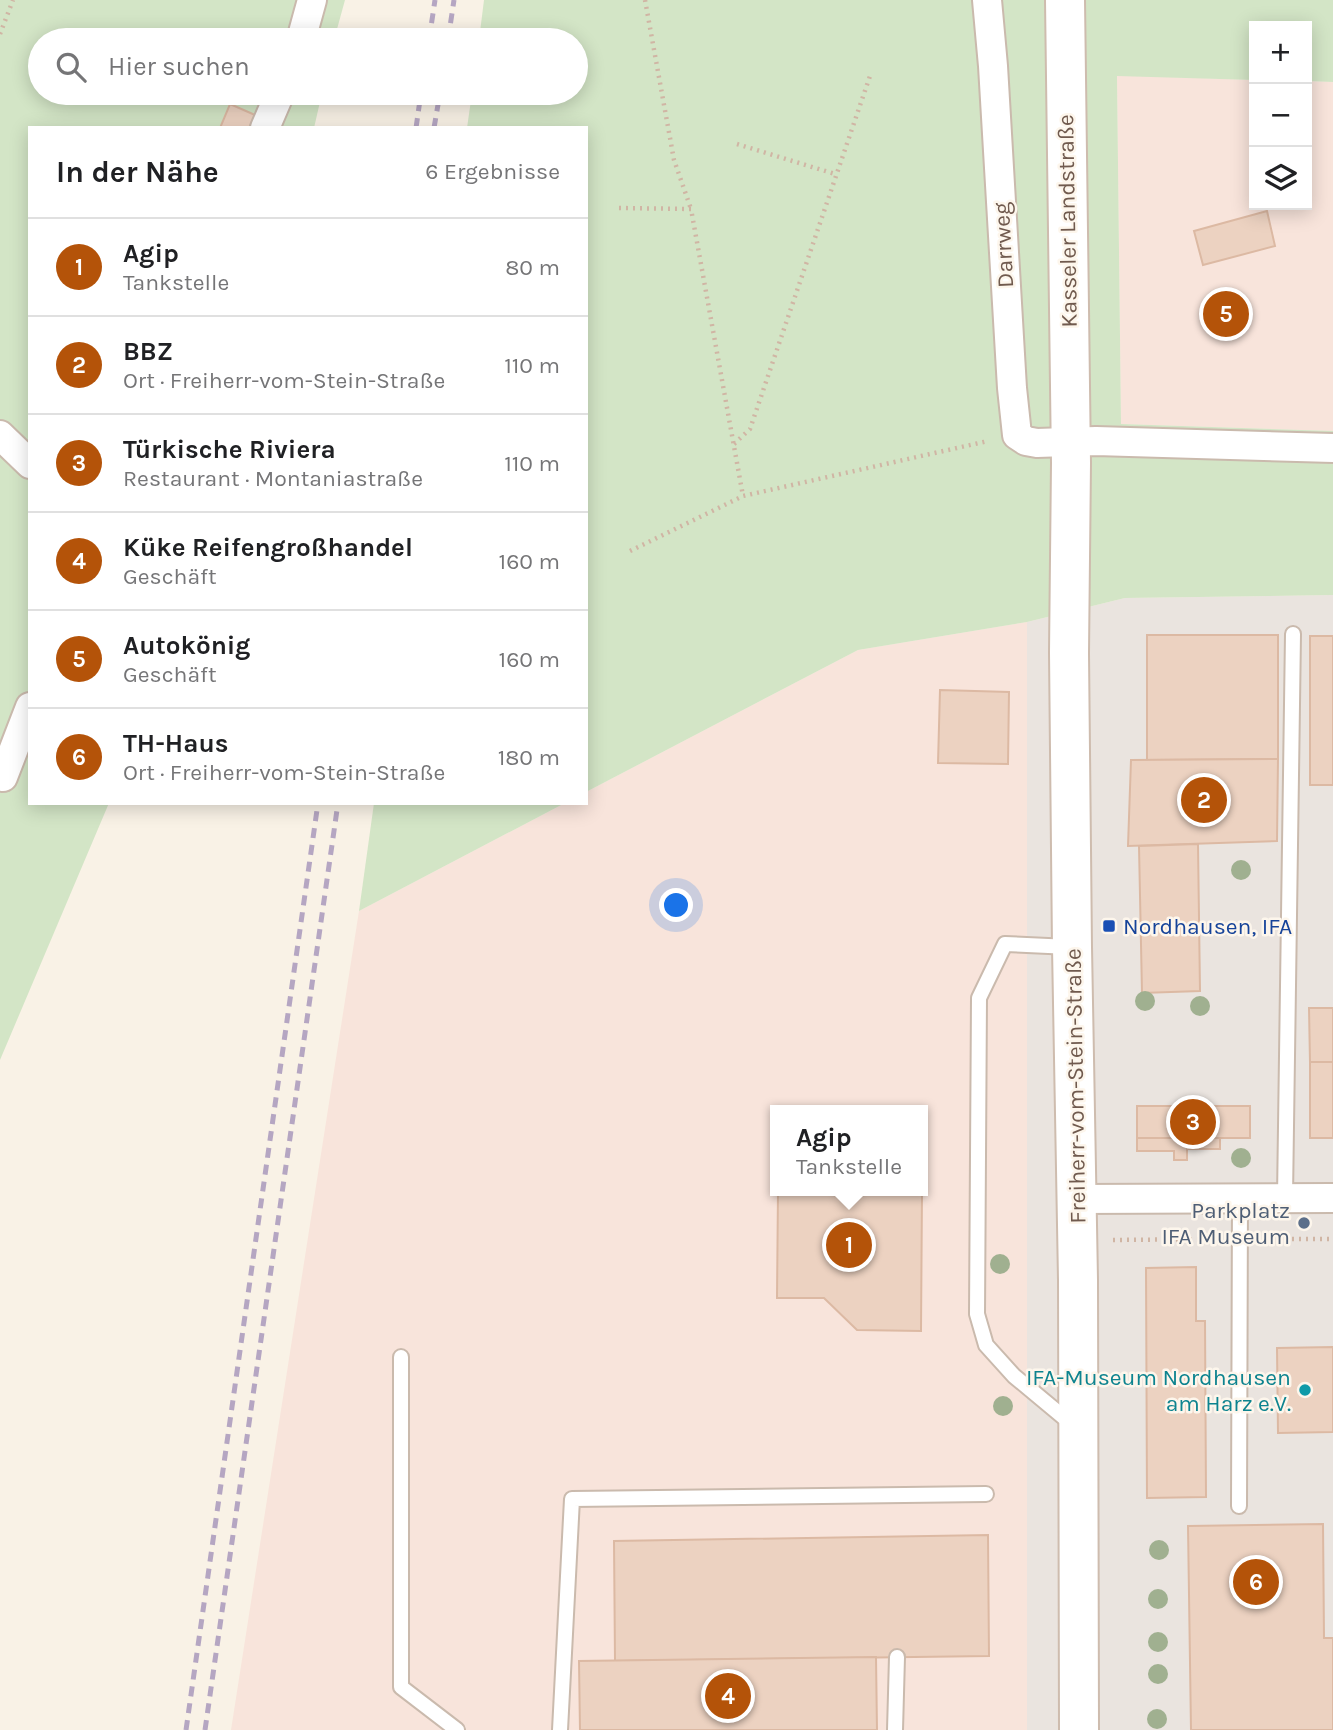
<!DOCTYPE html>
<html lang="de">
<head>
<meta charset="utf-8">
<style>
	body { margin:0; font-family:Karla,sans-serif; background:#f6f6f6; color:#202124 }
	.controls { position:absolute; right:21px; top:21px; display:grid; overflow:hidden; border-radius:0px; box-shadow:0 4px 18px #0003 }
	.controls button { width:63px; height:63px; display:grid; place-items:center; padding:0; border:0; border-bottom:2px solid #e0e0e0; background:#fff; color:#202124; font:35px sans-serif }
	.you { position:absolute; left:677px; top:906px; width:24px; height:24px; margin:-18px; border:5px solid #fff; border-radius:50%; background:#1a73e8; box-shadow:0 0 0 10px #1a73e833 }
	.badge { display:grid; place-items:center; width:46px; height:46px; border-radius:50%; background:#b45309; color:#fff; font-size:23px; font-weight:700 }
	.pin { position:absolute; translate:-50% -50%; border:4px solid #fff; box-shadow:0 2px 7px #0006 }
	.popup { position:absolute; left:770px; top:1105px; width:158px; height:91px; box-sizing:border-box; display:grid; place-content:center; border-radius:0px; background:#fff; filter:drop-shadow(0 2px 5px #0005); font-size:23px; white-space:nowrap; color:#757577 }
	.popup b { font-size:26px; color:#202124 }
	.popup::after { content:''; position:absolute; left:50%; top:100%; margin-left:-14px; border:14px solid transparent; border-top-color:#fff }
	.list { margin:0; padding:0; list-style:none }
	h2 { display:flex; justify-content:space-between; align-items:center; height:91px; margin:0; padding:0 28px; font-size:30px }
	h2 small { font-size:23px; font-weight:400; color:#757577 }
	.list li { display:grid; grid-template-columns:46px 1fr auto; gap:21px; align-items:center; box-sizing:border-box; height:98px; padding:0 28px; border-top:2px solid #e0e0e0 }
	.list b { display:block; font-size:26px; white-space:nowrap }
	.list p { margin:0; font-size:23px; white-space:nowrap; color:#757577 }
	.list em { font-size:23px; font-style:normal; color:#757577 }
	.icon { flex:none; width:38px; height:38px; fill:none; stroke:currentColor; stroke-width:2; stroke-linecap:round; stroke-linejoin:round }
	.map { position:relative; flex:none; width:1333px; height:1730px; overflow:hidden }
	.search { position:absolute; background:#fff; box-shadow:0 4px 18px #0003; left:28px; top:28px; width:560px; height:77px; display:flex; align-items:center; gap:18px; box-sizing:border-box; padding:0 24px; border-radius:38px; color:#757577; font-size:26px }
	.panel { position:absolute; background:#fff; box-shadow:0 4px 18px #0003; left:28px; top:126px; width:560px; height:679px; border-radius:0px }
	.map>svg:first-child { display:block }
</style>
</head>
<body>
<div class="map">
<svg width="1333" height="1730" viewBox="0 0 1333 1730">
	<rect width="100%" height="100%" fill="#f9f2e6"/>
	<!-- commercial -->
	<g fill="#f8e4db" fill-rule="evenodd">
		<polygon points="1117,75 1254,80 1254,205 1307,205 1307,81 1333,82 1333,431 1121,424"/>
		<path d="M1027,622V1730H231L359,911L565,803H586V792L858,650ZM776,1110H922V1191H776Z"/>
	</g>
	<!-- industrial -->
	<polygon fill="#eae4df" points="1333,595 1333,1730 1027,1730 1027,622 1125,598"/>
	<!-- green -->
	<g fill="#d3e5c6">
		<polygon points="0,0 345,0 334,40 40,40 40,93 322,93 314,128 30,128 30,803 109,803 0,1060"/>
		<polygon points="484,0 1333,0 1333,82 1307,81 1307,26 1254,26 1254,80 1117,76 1121,424 1333,431 1333,595 1125,598 1027,622 858,650 586,792 586,128 467,128 472,93 576,93 576,40 479,40"/>
		<polygon points="374,803 565,803 359,911"/>
	</g>
	<!-- building -->
	<g fill="#ecd2c1" stroke="#dcb9a3" stroke-width="2">
		<polygon points="230,104 255,115 249,128 220,128"/>
		<polygon points="1267,211 1275,246 1203,265 1194,231"/>
		<polygon points="1147,635 1278,635 1278,759 1147,760"/>
		<rect x="1310" y="636" width="23" height="149"/>
		<polygon points="940,690 1009,692 1008,764 938,763"/>
		<polygon points="1278,759 1277,841 1128,846 1131,760"/>
		<polygon points="1198,844 1200,991 1142,993 1139,846"/>
		<polygon points="1309,1008 1333,1008 1333,1062 1310,1062"/>
		<rect x="1310" y="1062" width="23" height="76"/>
		<rect x="1137" y="1106" width="113" height="32"/>
		<polygon points="1137,1138 1220,1138 1220,1149 1187,1149 1187,1160 1174,1160 1174,1151 1137,1151"/>
		<polygon points="778,1191 922,1191 921,1331 857,1330 824,1298 777,1298"/>
		<polygon points="1196,1267 1196,1321 1205,1321 1206,1497 1147,1498 1146,1268"/>
		<polygon points="1333,1347 1333,1432 1278,1433 1277,1348"/>
		<polygon points="1323,1524 1324,1638 1333,1638 1333,1730 1191,1730 1188,1526"/>
		<polygon points="988,1535 989,1656 615,1661 614,1541"/>
		<polygon points="876,1657 877,1730 580,1730 579,1661"/>
	</g>
	<g fill="none" stroke-linecap="round" stroke-linejoin="round">
		<!-- lane casing -->
		<g stroke="#cabaad" stroke-width="18">
			<g id="lane">
				<polyline points="1070,947 1005,944 979,998 977,1314 986,1345 1014,1376 1073,1425"/>
				<polyline points="1285,1197 1293,634"/>
				<polyline points="401,1357 401,1687 457,1730"/>
				<polyline points="1239,1506 1240,1198"/>
				<polyline points="560,1730 572,1499 986,1494"/>
				<polyline points="895,1730 897,1657"/>
			</g>
		</g>
		<!-- street casing -->
		<g stroke="#cabaad" stroke-width="32">
			<g id="street">
				<polyline points="987,0 993,66 1012,388 1017,435 1026,441 1037,443 1096,441 1333,448"/>
				<polyline points="301,40 312,0"/>
				<polyline points="265,128 280,93"/>
				<polyline points="0,435 30,464"/>
				<polyline points="3,777 30,707"/>
				<polyline points="1077,1199 1333,1198"/>
			</g>
		</g>
		<!-- secondary casing -->
		<g stroke="#cebcae" stroke-width="42">
			<polyline id="secondary" points="1065,0 1071,463 1069,653 1072,947 1078,1280 1079,1730"/>
		</g>
		<!-- path -->
		<g stroke="#d0b5a4" stroke-width="4.5" stroke-dasharray="2 5" stroke-linecap="butt">
			<polyline points="645,0 674,160 691,209"/>
			<polyline points="0,34 13,0"/>
			<polyline points="737,144 835,174"/>
			<polyline points="619,208 691,209 743,496"/>
			<polyline points="734,444 750,429 870,76"/>
			<polyline points="630,551 743,496 988,441"/>
			<polyline points="1264,1239 1333,1239"/>
			<polyline points="1113,1240 1217,1239"/>
		</g>
		<!-- lane -->
		<use href="#lane" stroke="#fff" stroke-width="14"/>
		<!-- street -->
		<use href="#street" stroke="#fff" stroke-width="28"/>
		<!-- secondary -->
		<use href="#secondary" stroke="#fff" stroke-width="38"/>
		<!-- rail -->
		<g stroke="#b5a6c2" stroke-width="5" stroke-dasharray="10 7" stroke-linecap="butt">
			<polyline points="429,40 435,0"/>
			<polyline points="448,40 454,0"/>
			<polyline points="416,128 421,93"/>
			<polyline points="434,128 440,93"/>
			<polyline points="186,1730 318,803"/>
			<polyline points="205,1730 338,803"/>
		</g>
	</g>
	<!-- trees -->
	<g fill="#a0b090">
		<circle cx="1241" cy="870" r="10"/>
		<circle cx="1145" cy="1001" r="10"/>
		<circle cx="1200" cy="1006" r="10"/>
		<circle cx="1241" cy="1158" r="10"/>
		<circle cx="1000" cy="1264" r="10"/>
		<circle cx="1003" cy="1406" r="10"/>
		<circle cx="1159" cy="1550" r="10"/>
		<circle cx="1158" cy="1599" r="10"/>
		<circle cx="1158" cy="1642" r="10"/>
		<circle cx="1158" cy="1674" r="10"/>
		<circle cx="1157" cy="1719" r="10"/>
	</g>
	<!-- markers -->
	<rect fill="#1a4fb4" stroke="#fdf6ec" stroke-width="2.5" x="1102" y="919" width="14" height="14" rx="3.5"/>
	<circle fill="#5c6f8a" stroke="#fdf6ec" stroke-width="2.5" cx="1304" cy="1223" r="7"/>
	<circle fill="#0f9aa8" stroke="#fdf6ec" stroke-width="2.5" cx="1305" cy="1390" r="7"/>
	<g text-anchor="middle" stroke-width="5" stroke-linejoin="round" paint-order="stroke">
		<!-- street labels -->
		<g font-size="23" fill="#705a4e" stroke="#fdf6ec">
			<text transform="translate(1067 221) rotate(-91)" y="8">Kasseler Landstraße</text>
			<text transform="translate(1003 245) rotate(-93)" y="8">Darrweg</text>
			<text transform="translate(1075 1086) rotate(-91)" y="8">Freiherr-vom-Stein-Straße</text>
		</g>
		<!-- transit labels -->
		<g font-size="23" fill="#164399" stroke="#fdf6ec" text-anchor="start">
			<text x="1123" y="934">Nordhausen, IFA</text>
		</g>
		<!-- service labels -->
		<g font-size="23" fill="#4e5e75" stroke="#fdf6ec" text-anchor="end">
			<text x="1290" y="1218">Parkplatz<tspan x="1290" dy="26">IFA Museum</tspan></text>
		</g>
		<!-- culture labels -->
		<g font-size="23" fill="#0d838f" stroke="#fdf6ec" text-anchor="end">
			<text x="1291" y="1385">IFA-Museum Nordhausen<tspan x="1291" dy="26">am Harz e.V.</tspan></text>
		</g>
	</g>
</svg>
<div class="controls">
<button>+</button>
<button>−</button>
<button><svg class="icon" aria-label="layers" viewBox="0 0 24 24"><path d="M12 4l9 5-9 5-9-5zM3 14l9 5 9-5"/></svg></button>
</div>
<div class="you"></div>
<div class="pin badge" style="left:849px;top:1245px">1</div>
<div class="popup"><b>Agip</b>Tankstelle</div>
<div class="pin badge" style="left:1204px;top:800px">2</div>
<div class="pin badge" style="left:1193px;top:1122px">3</div>
<div class="pin badge" style="left:728px;top:1696px">4</div>
<div class="pin badge" style="left:1226px;top:314px">5</div>
<div class="pin badge" style="left:1256px;top:1582px">6</div>
<div class="search"><svg class="icon" aria-label="search" viewBox="0 0 24 24"><circle cx="10" cy="10" r="6"/><path d="M15 15l6 6"/></svg>Hier suchen</div>
<section class="panel">
<h2>In der Nähe<small>6 Ergebnisse</small></h2>
<ul class="list">
<li><span class="badge">1</span><div><b>Agip</b><p>Tankstelle</p></div><em>80 m</em></li>
<li><span class="badge">2</span><div><b>BBZ</b><p>Ort · Freiherr-vom-Stein-Straße</p></div><em>110 m</em></li>
<li><span class="badge">3</span><div><b>Türkische Riviera</b><p>Restaurant · Montaniastraße</p></div><em>110 m</em></li>
<li><span class="badge">4</span><div><b>Küke Reifengroßhandel</b><p>Geschäft</p></div><em>160 m</em></li>
<li><span class="badge">5</span><div><b>Autokönig</b><p>Geschäft</p></div><em>160 m</em></li>
<li><span class="badge">6</span><div><b>TH-Haus</b><p>Ort · Freiherr-vom-Stein-Straße</p></div><em>180 m</em></li>
</ul>
</section>
</div>
</body>
</html>
